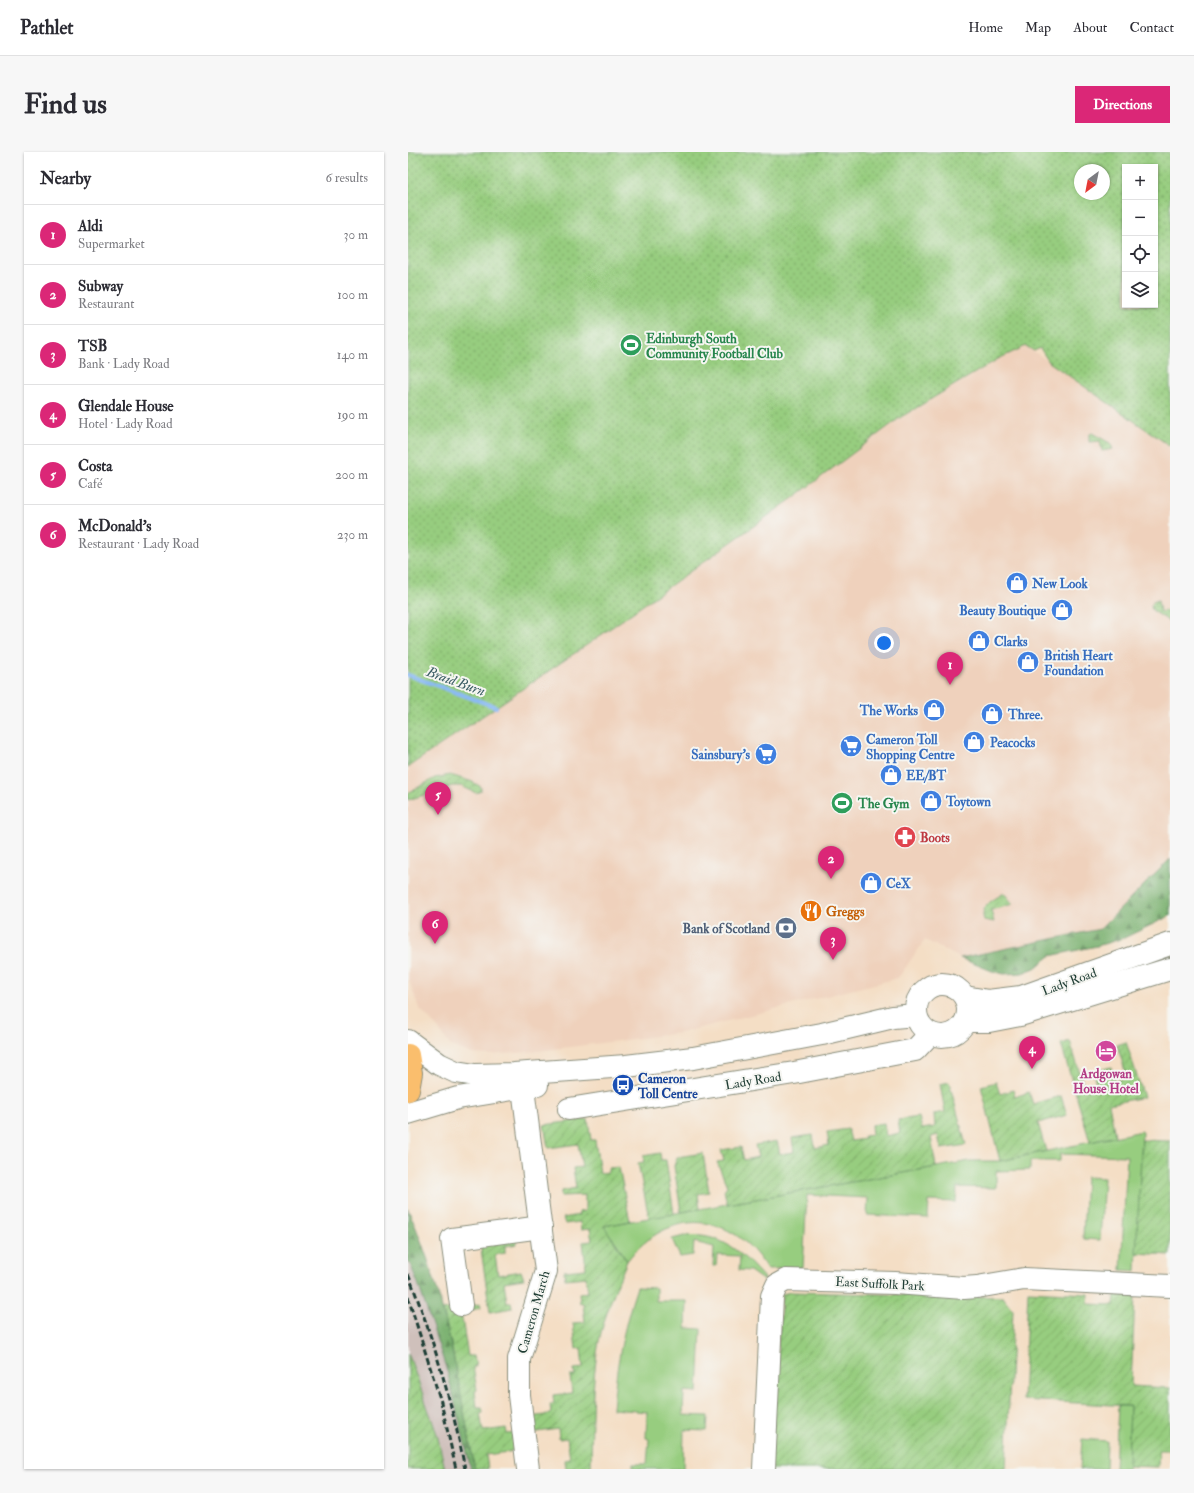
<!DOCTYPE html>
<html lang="en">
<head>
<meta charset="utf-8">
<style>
	body { margin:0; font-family:"IM FELL Double Pica",serif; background:#f7f7f7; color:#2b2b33 }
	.controls { position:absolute; right:12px; top:12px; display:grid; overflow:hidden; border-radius:0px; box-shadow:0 1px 3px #0004 }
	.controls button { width:36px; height:36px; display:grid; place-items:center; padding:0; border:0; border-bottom:1px solid #e1e1e2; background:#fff; color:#2b2b33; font:20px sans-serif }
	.compass { position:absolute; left:666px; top:12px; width:36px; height:36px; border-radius:50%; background:#fff; box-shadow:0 1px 3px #0004; rotate:212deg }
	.you { position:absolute; left:476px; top:491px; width:14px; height:14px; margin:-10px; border:3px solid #fff; border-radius:50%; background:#1a73e8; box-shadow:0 0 0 6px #1a73e833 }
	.badge { display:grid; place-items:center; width:26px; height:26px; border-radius:50%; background:#db2777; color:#fff; font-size:13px; font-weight:700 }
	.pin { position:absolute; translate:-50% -33px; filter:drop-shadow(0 1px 2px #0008) }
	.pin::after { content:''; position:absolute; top:21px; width:14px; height:12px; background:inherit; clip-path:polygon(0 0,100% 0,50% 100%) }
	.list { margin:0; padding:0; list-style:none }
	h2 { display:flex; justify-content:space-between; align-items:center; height:52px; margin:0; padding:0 16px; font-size:17px }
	h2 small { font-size:13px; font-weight:400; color:#7c7c81 }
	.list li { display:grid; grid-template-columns:26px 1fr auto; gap:12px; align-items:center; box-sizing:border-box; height:60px; padding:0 16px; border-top:1px solid #e1e1e2 }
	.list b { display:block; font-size:15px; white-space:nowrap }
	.list p { margin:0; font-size:13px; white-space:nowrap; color:#7c7c81 }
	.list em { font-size:13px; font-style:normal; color:#7c7c81 }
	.icon { flex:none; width:22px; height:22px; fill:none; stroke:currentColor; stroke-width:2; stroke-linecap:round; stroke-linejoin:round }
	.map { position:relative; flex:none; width:762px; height:1317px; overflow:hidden; border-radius:0px }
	header { display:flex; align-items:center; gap:24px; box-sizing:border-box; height:56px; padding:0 20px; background:#fff; border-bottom:1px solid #e1e1e2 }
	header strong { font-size:19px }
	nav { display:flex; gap:22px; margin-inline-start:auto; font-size:14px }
	.intro { display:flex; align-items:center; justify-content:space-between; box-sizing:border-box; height:96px; padding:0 24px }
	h1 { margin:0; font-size:28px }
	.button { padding:10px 18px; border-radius:0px; background:#db2777; color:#fff; font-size:14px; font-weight:700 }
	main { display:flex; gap:24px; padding:0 24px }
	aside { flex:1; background:#fff; border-radius:0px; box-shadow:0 1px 3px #0004 }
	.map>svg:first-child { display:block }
</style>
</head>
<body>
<header>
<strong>Pathlet</strong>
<nav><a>Home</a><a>Map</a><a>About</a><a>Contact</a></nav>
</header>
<div class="intro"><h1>Find us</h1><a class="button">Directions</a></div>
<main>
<aside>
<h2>Nearby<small>6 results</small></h2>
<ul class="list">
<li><span class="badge">1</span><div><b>Aldi</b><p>Supermarket</p></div><em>30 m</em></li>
<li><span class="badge">2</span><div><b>Subway</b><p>Restaurant</p></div><em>100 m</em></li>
<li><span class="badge">3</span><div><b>TSB</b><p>Bank · Lady Road</p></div><em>140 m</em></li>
<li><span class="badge">4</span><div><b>Glendale House</b><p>Hotel · Lady Road</p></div><em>190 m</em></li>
<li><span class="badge">5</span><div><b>Costa</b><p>Café</p></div><em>200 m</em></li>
<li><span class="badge">6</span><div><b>McDonald's</b><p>Restaurant · Lady Road</p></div><em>230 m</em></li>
</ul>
</aside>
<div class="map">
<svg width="762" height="1317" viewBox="0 0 762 1317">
	<defs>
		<pattern id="forest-firs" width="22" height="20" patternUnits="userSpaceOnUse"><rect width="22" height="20" fill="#79b06e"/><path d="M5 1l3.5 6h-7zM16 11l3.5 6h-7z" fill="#63905b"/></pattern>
		<pattern id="park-dots" width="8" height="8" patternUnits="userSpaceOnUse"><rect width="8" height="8" fill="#97cd7f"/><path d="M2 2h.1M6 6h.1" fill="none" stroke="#7ba869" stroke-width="1.8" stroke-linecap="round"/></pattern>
		<pattern id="garden-furrows" width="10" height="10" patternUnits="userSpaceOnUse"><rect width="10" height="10" fill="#97cd7f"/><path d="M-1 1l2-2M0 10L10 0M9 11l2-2" fill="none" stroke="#7ba869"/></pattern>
	</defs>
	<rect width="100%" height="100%" fill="#f6f6f2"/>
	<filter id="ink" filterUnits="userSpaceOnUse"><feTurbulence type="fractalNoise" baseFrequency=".025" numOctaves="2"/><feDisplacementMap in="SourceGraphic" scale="8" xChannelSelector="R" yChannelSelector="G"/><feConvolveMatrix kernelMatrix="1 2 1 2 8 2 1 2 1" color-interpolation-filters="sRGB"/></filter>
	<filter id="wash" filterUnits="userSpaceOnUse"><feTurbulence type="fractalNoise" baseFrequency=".012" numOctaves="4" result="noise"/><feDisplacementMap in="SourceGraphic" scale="16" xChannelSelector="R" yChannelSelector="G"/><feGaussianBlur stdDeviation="0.9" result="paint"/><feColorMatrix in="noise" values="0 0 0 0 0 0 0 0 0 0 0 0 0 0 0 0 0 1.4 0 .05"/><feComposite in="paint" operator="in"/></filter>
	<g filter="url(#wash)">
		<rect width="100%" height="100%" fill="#f4dec5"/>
		<!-- built -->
		<polygon fill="#efd1bc" points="618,194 762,294 762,707 692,777 552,806 517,788 490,826 272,881 122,900 82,903 64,902 42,893 29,875 11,856 0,826 0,615 493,266 591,207"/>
		<!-- industrial -->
		<polygon fill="#cfc0bb" points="0,1057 24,1124 43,1191 67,1317 37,1317 29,1282 0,1201"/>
		<!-- grass -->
		<g fill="#97cd7f" stroke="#5b855a">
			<path d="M734,979L728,1119L713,1118L719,1004L652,1002V1009H622V1018L588,1019V1036L549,1035L548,1050L521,1049L520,1066L459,1063L460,1046L399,1043L395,1116L359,1117C324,1058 261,1055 219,1109L209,1092L195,1074L562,1009H592Z"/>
			<polygon points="678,1025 696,1026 692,1088 676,1087 675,1085"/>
			<path d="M276,1084C314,1080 334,1101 357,1127L356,1129L342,1119L331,1118L332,1104L309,1103L308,1114H305L306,1095L286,1090L285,1103L272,1105L264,1087Z"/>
			<path d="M229,1135L248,1136V1149H279L278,1176L293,1177L290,1240L276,1239L275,1263L300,1264L299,1279L276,1278L275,1317H225V1312H239L241,1287L238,1286L239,1260L205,1257C208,1215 215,1176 229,1135Z"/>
			<polygon points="710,1254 722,1254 720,1317 707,1317"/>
			<polygon points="674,1287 699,1289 698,1317 672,1317"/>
		</g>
		<!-- forest -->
		<g fill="url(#forest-firs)" stroke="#4c7651">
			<polygon points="762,707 762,764 716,786 689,794 642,804 627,816 614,821 596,822 584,819 552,806 692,777"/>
			<path d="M0,1057C37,1139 50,1229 67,1317H63L39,1219L10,1131L0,1107Z"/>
		</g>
		<!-- park -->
		<path fill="url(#park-dots)" stroke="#5b855a" fill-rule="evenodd" d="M0,0H762V294L641,210L632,196L626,199L618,194L590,207L493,265L385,346L186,488L0,615ZM717,15H747V153H717ZM672,18H696V42H672Z"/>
		<!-- garden -->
		<g fill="url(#garden-furrows)" stroke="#5b855a">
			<polygon points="684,281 702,291 705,297 694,299 692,289 681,290 681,283"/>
			<polygon points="750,448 752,460 762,458 762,470 744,458 743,454 745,450"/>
			<polygon points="42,623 65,630 73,635 73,639 68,641 53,634 44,634 0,648 0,641 27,626"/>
			<path d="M596,741L605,752L583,758L586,770L576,768C571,753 586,748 596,741Z"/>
			<polygon points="662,889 677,938 689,934 685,920 703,915 707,929 719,925 709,893 718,890 736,945 701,952 707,984 682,990 653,892"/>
			<polygon points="541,930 558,993 533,997 530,983 523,985 528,1015 319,1052 316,1038 319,1034 309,1010 316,1009 313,998 333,995 336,1008 350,1005 347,993 369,989 372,1002 386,1000 384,986 405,983 407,996 421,993 419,980 440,977 443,989 457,987 456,984 464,983 463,973 476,971 478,984 492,981 490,968 511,965 514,977 527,975 526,962 537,960 532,932"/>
			<polygon points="588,930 592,942 605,938 607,945 621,940 625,952 653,944 659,963 630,971 638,999 592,1009 573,934"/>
			<path d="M180,967L183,988H187L192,1021L200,1020V1016L211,1015L222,1069L196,1074L219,1109C208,1135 197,1162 191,1189C183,1231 184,1275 183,1317H158L157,1308L162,1307L159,1286L151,1287L150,1277L123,1281L124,1265L143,1262L142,1252H146L145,1243L164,1241L162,1224H167L166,1217L175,1216L173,1196L168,1197L165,1171L177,1170L175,1151H172L171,1141L180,1140L178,1125L157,1127L156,1119L178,1117L175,1090L184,1089L182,1077L173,1078L172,1070L157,1072L155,1066L171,1063V1060L177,1059V1043L153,1044V1039L168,1036L165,1016L174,1015L170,992L140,996L136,973Z"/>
			<polygon points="734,988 762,989 762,1103 728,1101"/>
			<polygon points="252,1001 253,1008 258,1008 266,1062 241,1066 230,1011 236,1010 235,1004"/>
			<polygon points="295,1001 301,1040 290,1042 292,1057 273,1060 266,1014 269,1005"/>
			<polygon points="108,1085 109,1092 97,1094 97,1101 87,1103 90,1123 113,1119 116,1127 96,1130 99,1150 103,1150 104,1156 82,1160 72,1090"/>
			<polygon points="620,1139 681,1142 680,1152 706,1153 707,1143 727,1144 723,1234 762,1236 762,1298 751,1298 750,1315 720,1314 722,1254 615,1248"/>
			<polygon points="383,1140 595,1145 605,1158 598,1317 361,1317 374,1142"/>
			<polygon points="72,1152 73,1156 53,1160 60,1204 66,1204 68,1214 65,1215 69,1238 67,1239 69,1255 74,1255 75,1260 72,1261 75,1279 98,1276 99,1282 110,1281 107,1299 78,1303 80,1317 67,1317 43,1191 35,1158"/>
			<polygon points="0,1201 29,1282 37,1317 0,1317"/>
		</g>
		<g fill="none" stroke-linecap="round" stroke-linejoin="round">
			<!-- stream -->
			<polyline stroke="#8bbaf6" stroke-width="4.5" points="0,523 88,555"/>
		</g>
	</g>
	<g filter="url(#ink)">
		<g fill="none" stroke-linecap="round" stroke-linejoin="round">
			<!-- minor casing -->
			<g stroke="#8a8e7c" stroke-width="24">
				<g id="minor">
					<circle cx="534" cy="858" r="26"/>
					<polyline points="557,845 580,849 613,845 762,792"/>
					<polyline points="558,869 581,869 612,863 762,817"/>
					<polyline points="0,889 31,912 48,920 67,923 106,922 218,914 285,906 414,882 485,865 508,863"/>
					<polyline points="115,936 138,1119 111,1207 111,1243 120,1317"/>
					<polyline points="161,957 386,921 507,898 522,882"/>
					<polyline points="0,961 50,946 129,933"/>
					<polyline points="53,1153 44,1087 133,1075"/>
					<polyline points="356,1317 364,1144 369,1133 378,1128 487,1131 556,1136 569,1135 616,1127 762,1134"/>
				</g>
			</g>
			<!-- major casing -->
			<g stroke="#8a8e7c" stroke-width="24">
				<polyline id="major" points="0,903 3,921 0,938"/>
			</g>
			<!-- minor -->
			<use href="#minor" stroke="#fff" stroke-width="22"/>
			<!-- major -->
			<use href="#major" stroke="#fabe6d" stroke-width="22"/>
			<!-- rail -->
			<g stroke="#1f3d34" stroke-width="3" stroke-dasharray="6 3" stroke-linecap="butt">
				<path d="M0,1122C25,1185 44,1250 57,1317"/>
				<polyline points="0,1145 33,1250 48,1317"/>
			</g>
		</g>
	</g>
	<!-- icons -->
	<defs>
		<g id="stadium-disc" transform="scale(1.15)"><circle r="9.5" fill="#2e9e5b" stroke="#f6f6f2"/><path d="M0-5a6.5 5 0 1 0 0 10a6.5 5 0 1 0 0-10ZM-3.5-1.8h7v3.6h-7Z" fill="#fff"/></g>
		<g id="shop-disc" transform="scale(1.15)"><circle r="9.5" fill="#3f7fe0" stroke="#f6f6f2"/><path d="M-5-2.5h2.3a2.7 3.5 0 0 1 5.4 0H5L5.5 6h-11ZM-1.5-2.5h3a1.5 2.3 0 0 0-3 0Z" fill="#fff"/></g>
		<g id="supermarket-disc" transform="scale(1.15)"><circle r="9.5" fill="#3f7fe0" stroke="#f6f6f2"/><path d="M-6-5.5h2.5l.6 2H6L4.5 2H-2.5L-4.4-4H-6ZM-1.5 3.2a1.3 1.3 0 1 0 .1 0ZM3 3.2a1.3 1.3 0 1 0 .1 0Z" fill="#fff"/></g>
		<g id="pharmacy-disc" transform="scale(1.15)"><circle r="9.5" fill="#e0444e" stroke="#f6f6f2"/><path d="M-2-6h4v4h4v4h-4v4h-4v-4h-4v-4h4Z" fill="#fff"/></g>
		<g id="restaurant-disc" transform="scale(1.15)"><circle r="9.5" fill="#e8710a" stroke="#f6f6f2"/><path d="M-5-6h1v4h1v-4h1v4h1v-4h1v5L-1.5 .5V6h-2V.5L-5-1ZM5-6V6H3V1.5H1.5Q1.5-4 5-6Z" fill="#fff"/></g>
		<g id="bank-disc" transform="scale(1.15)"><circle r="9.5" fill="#5c6f8a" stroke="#f6f6f2"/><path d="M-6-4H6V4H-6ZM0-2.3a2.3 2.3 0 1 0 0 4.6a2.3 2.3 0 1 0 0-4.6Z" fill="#fff"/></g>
		<g id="hotel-disc" transform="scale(1.15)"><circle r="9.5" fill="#d1479c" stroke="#f6f6f2"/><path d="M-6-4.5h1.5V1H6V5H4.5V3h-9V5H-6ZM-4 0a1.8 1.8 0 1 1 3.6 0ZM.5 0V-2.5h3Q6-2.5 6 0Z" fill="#fff"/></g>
		<g id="bus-disc" transform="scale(1.15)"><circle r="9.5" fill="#1a4fb4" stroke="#f6f6f2"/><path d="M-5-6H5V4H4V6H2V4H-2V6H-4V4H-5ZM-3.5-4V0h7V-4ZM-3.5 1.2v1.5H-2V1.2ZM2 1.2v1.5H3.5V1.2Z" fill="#fff"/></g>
	</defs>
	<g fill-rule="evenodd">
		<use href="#stadium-disc" x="223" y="193"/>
		<use href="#shop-disc" x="609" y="431"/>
		<use href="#shop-disc" x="654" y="458"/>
		<use href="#shop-disc" x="571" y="489"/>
		<use href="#shop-disc" x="620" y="510"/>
		<use href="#shop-disc" x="526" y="558"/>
		<use href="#shop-disc" x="584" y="562"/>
		<use href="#shop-disc" x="566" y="590"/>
		<use href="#supermarket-disc" x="443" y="594"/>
		<use href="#supermarket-disc" x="358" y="602"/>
		<use href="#shop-disc" x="483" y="623"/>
		<use href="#shop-disc" x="523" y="649"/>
		<use href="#stadium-disc" x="434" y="651"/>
		<use href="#pharmacy-disc" x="497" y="685"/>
		<use href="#shop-disc" x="463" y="731"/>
		<use href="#restaurant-disc" x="403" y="759"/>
		<use href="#bank-disc" x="378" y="776"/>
		<use href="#hotel-disc" x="698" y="899"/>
		<use href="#bus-disc" x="215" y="933"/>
	</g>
	<g text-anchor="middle" stroke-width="4" stroke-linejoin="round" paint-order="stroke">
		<!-- leisure labels -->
		<g font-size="13" font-weight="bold" fill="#27864d" stroke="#f6f6f2" text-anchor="start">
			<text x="238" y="191">Edinburgh South<tspan x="238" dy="15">Community Football Club</tspan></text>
			<text x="450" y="656">The Gym</text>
		</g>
		<!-- shop labels -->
		<g font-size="13" font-weight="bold" fill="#366cbe" stroke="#f6f6f2" text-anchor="start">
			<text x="624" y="436">New Look</text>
			<text x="638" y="463" text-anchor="end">Beauty Boutique</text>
			<text x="586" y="494">Clarks</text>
			<text x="636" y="508">British Heart<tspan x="636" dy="15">Foundation</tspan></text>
			<text x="510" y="563" text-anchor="end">The Works</text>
			<text x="600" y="567">Three.</text>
			<text x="458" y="592">Cameron Toll<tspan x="458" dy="15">Shopping Centre</tspan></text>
			<text x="582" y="595">Peacocks</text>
			<text x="342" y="607" text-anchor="end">Sainsbury's</text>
			<text x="498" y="628">EE/BT</text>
			<text x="538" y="654">Toytown</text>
			<text x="478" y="736">CeX</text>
		</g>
		<!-- health labels -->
		<g font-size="13" font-weight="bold" fill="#be3a42" stroke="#f6f6f2" text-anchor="start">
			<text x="512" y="690">Boots</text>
		</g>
		<!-- food labels -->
		<g font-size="13" font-weight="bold" fill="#c56008" stroke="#f6f6f2" text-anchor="start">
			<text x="418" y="764">Greggs</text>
		</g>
		<!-- service labels -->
		<g font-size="13" font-weight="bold" fill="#4e5e75" stroke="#f6f6f2" text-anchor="end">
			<text x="362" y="781">Bank of Scotland</text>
		</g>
		<!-- street labels -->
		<g font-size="13" fill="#1f3d34" stroke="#f6f6f2">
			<text transform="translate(661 829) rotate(-20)" y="5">Lady Road</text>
			<text transform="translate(345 928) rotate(-9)" y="5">Lady Road</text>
			<text transform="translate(472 1131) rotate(3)" y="5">East Suffolk Park</text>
			<text transform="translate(125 1160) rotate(-74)" y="5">Cameron March</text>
		</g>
		<!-- hotel labels -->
		<g font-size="13" font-weight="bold" fill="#b23c85" stroke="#f6f6f2">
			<text x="698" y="926">Ardgowan<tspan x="698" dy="15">House Hotel</tspan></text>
		</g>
		<!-- transit labels -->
		<g font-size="13" font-weight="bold" fill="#164399" stroke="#f6f6f2" text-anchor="start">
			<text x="230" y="931">Cameron<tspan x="230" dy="15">Toll Centre</tspan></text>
		</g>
		<!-- water labels -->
		<g font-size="14" font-style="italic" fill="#3a5c64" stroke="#f6f6f2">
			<text transform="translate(48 529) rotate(20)" y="5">Braid Burn</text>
		</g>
	</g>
</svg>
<div class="controls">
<button>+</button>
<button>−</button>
<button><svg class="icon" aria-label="locate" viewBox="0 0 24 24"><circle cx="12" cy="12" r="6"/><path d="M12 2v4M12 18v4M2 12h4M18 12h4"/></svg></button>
<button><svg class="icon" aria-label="layers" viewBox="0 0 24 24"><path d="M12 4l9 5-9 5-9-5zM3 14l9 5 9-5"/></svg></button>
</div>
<svg class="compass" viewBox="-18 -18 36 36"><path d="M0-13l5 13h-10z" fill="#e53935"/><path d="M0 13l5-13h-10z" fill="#7c7c81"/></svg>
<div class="you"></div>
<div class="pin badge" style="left:542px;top:533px">1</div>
<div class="pin badge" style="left:423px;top:727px">2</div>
<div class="pin badge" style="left:425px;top:808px">3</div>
<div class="pin badge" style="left:624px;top:917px">4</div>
<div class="pin badge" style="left:30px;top:663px">5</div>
<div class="pin badge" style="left:27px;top:792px">6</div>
</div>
</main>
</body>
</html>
